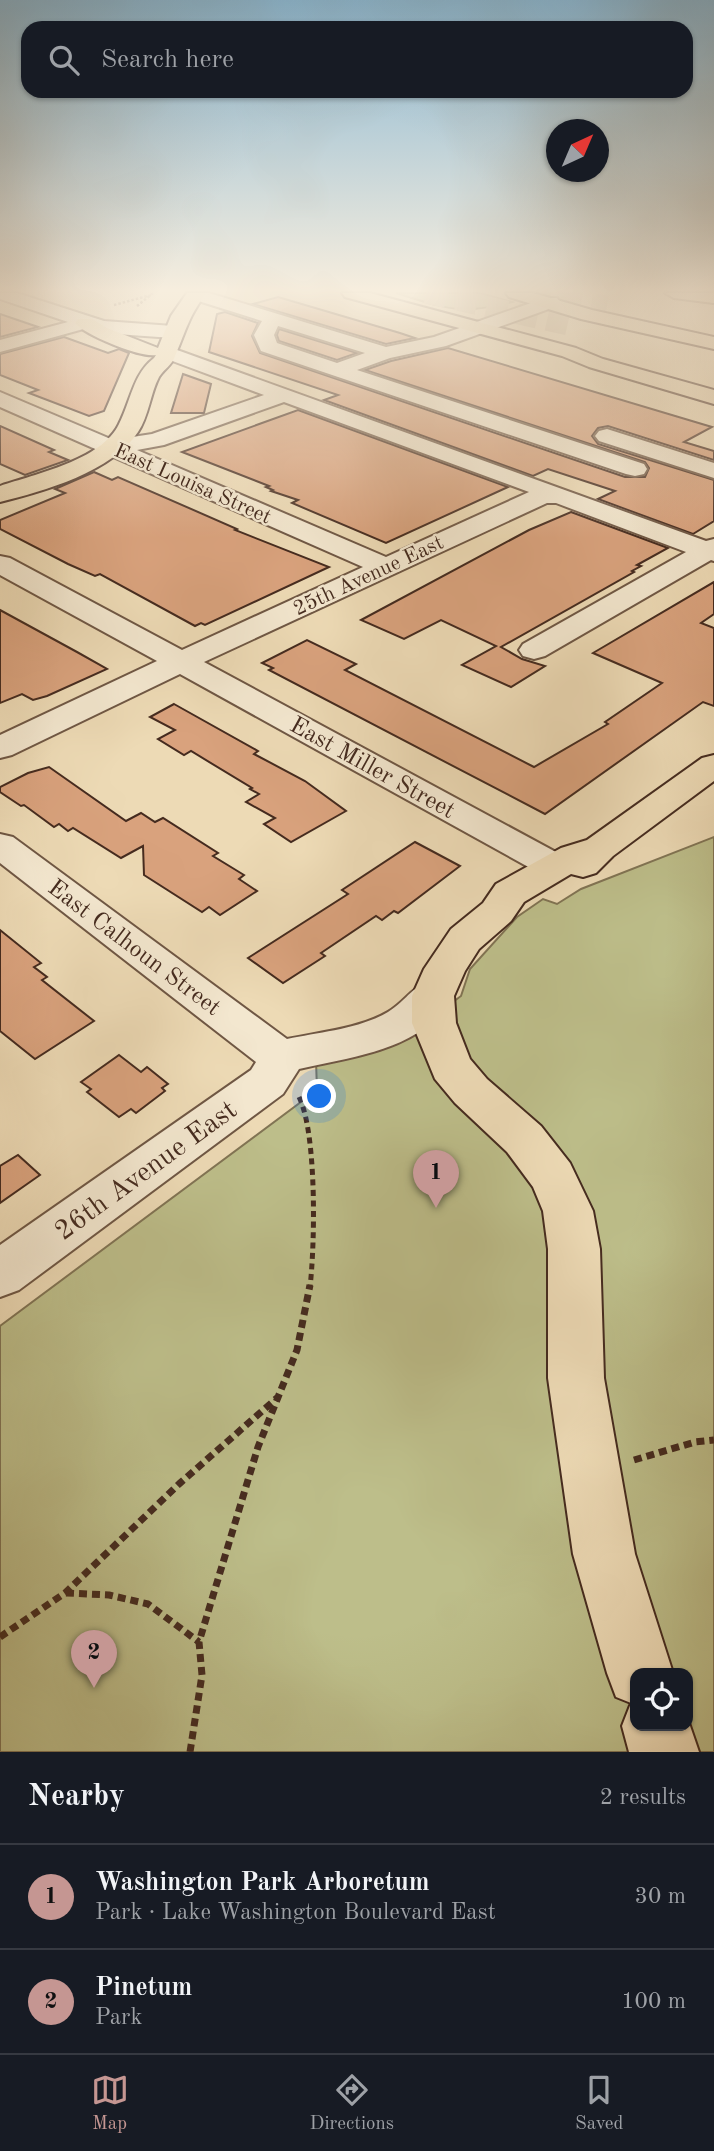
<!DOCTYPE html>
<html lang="en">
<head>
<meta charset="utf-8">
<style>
	body { margin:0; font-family:"Old Standard TT",serif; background:#20242c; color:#f1f3f6 }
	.controls { position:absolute; right:21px; bottom:21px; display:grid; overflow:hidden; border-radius:14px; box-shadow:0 2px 5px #0004 }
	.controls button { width:63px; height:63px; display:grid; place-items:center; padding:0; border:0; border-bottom:2px solid #363941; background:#171b24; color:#f1f3f6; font:35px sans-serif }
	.compass { position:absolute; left:546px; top:119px; width:63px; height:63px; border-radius:50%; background:#171b24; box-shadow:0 2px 5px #0004; rotate:44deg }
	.you { position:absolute; left:320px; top:1097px; width:24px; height:24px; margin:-18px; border:5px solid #fff; border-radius:50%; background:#1a73e8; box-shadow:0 0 0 10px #1a73e833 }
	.badge { display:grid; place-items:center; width:46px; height:46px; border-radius:50%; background:#c59692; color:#111; font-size:23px; font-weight:700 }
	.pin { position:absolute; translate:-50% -58px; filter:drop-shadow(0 2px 4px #0008) }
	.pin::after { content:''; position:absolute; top:37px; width:24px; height:21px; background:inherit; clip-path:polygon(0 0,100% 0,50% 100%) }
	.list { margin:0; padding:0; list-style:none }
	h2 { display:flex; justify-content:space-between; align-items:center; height:91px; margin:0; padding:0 28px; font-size:30px }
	h2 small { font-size:23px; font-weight:400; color:#9ea1a6 }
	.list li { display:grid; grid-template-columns:46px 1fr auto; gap:21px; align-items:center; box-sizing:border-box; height:105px; padding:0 28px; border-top:2px solid #363941 }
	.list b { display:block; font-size:26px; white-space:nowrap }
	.list p { margin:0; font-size:23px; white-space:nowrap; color:#9ea1a6 }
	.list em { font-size:23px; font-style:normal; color:#9ea1a6 }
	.icon { flex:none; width:38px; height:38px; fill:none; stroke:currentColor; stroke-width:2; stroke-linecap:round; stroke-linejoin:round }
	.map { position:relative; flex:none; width:714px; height:1752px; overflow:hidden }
	.search { position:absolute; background:#171b24; box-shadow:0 2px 5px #0004; left:21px; right:21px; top:21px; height:77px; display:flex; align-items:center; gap:18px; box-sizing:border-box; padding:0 24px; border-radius:21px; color:#9ea1a6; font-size:26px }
	.sheet { height:301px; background:#171b24 }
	nav { display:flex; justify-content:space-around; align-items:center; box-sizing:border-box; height:98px; border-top:2px solid #363941; background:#171b24; font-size:19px; color:#9ea1a6 }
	nav a { display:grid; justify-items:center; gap:4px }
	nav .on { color:#c59692 }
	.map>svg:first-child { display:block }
</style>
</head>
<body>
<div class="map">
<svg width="714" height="1752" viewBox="0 0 714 1752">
	<rect width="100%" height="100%" fill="#eddab5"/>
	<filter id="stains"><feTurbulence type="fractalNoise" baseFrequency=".00286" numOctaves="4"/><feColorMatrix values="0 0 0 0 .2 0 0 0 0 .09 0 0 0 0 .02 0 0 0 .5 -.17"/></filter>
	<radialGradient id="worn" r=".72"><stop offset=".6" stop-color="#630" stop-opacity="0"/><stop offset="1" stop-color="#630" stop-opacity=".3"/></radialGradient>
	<!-- green -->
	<g fill="#bdbe8a" stroke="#817454" stroke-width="2" fill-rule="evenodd">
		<path d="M396,293H480L512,302C460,316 445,308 396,293Z"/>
		<path d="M714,837V1752H0V1326L317,1090L316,1061L410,1034L461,996L470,969L517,917L543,899L557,904L581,889ZM635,1673H688V1726H635Z"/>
	</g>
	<!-- building -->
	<g fill="#d9a27d" stroke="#452b1f" stroke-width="2">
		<polygon points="278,297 400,333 415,338 386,344 253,304"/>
		<polygon points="225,312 258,323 252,336 260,353 625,477 645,477 649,468 645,462 365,370 391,361 448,348 712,427 684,442 714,451 714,460 608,426 598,428 592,436 598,444 714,480 714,521 693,534 598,499 615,491 548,469 533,476 324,400 338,395 209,352 217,314"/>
		<polygon points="0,314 38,327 0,337"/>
		<polygon points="279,329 357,353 337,360 279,341 277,335"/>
		<polygon points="64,337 108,353 119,349 129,353 104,411 89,416 29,393 38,390 0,375 0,354"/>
		<polygon points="183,374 211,384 204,413 171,413"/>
		<polygon points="298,410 508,487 386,543 292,503 298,500 271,491 273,490 266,487 269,486 182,452"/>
		<polygon points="0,426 54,450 49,452 68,460 25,475 0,464"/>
		<polygon points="94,472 112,480 118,477 237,529 235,530 329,567 205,625 201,623 195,626 100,574 95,576 68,564 0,529 0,520 65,493 55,489"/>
		<polygon points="571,512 668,548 637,565 641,566 632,571 634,572 501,647 522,659 545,666 511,687 462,665 496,646 441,620 404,639 361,620 529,530"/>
		<polygon points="714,582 714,614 701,623 714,628 714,706 703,702 545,814 269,670 273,668 262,663 307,640 356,664 345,670 534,767 608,724 605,722 662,683 593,653"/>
		<polygon points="0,610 77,652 107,669 47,696 33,700 22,694 0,703"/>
		<polygon points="174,704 258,751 254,754 305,781 346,811 291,842 264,824 275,818 246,802 259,794 250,789 252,788 191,751 184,755 158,739 175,730 150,717"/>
		<polygon points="49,767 126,821 141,813 155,822 163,818 218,853 213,856 244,875 239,879 257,891 220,915 209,907 202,912 144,875 143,846 121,858 73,828 68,831 59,824 54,827 24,805 21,806 0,792 0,787 28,773"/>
		<polygon points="415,842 460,866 398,913 394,911 382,920 376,916 321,953 325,956 283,983 248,958 348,894 342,890"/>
		<polygon points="0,930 41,963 34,967 47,977 42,980 94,1021 35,1059 0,1031"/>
		<polygon points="119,1055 141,1072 147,1067 168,1084 162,1088 165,1091 136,1113 131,1109 119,1117 87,1092 91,1089 81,1082"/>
		<polygon points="18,1155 40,1175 0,1203 0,1166"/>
	</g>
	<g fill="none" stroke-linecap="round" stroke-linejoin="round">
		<!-- highway-tunnel -->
		<g stroke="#cbb797" stroke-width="21" stroke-dasharray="21 10" stroke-linecap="butt">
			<polyline points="426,293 568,325"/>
			<polyline points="530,294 607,306"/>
		</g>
		<!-- minor casing -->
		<g stroke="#6f5744" stroke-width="4">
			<g id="minor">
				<polygon points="0,293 17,293 104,321 173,326 183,332 173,338 102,333 87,328 0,352 0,340 68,322 0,299"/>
				<path d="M187,293H209L386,347L434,337L545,298H557L560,302L557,306L446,346L390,358L357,370L644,464L647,469L644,474L635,476L626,474L261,351L254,335L262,321L189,298ZM278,326L365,353L337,363L277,343L274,335Z"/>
				<path d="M166,346L706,541L714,539V561L711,560L545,656L534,659L523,656L519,650L523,644L686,552L556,503H547L204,662L567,858L573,866L567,874L554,878L541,874L180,674L12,755L0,758V735L157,661L0,575V556L10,558L182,650L363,567L0,407V392L113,440L152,434L264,395L159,356L156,352L159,348ZM284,402L529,492L386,557L137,450L164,445Z"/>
				<polygon points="607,429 714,463 714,478 599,441 595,436 599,431"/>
				<path d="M0,834L13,837L287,1039C320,1032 359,1029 388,1012C413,997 414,976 448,985L454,996C422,1050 356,1056 299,1069L283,1094L19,1290L0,1297V1245L251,1070L256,1062L0,863Z"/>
			</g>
		</g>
		<!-- major casing -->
		<g stroke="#452b1f" stroke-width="4">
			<g id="major">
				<path d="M187,293H206C188,318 187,328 175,356C172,365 164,369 159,377C150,394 149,416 138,432C112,472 44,491 0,502V486C35,474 102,460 119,424C131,401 133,374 154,358L156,355C140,358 85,335 75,323L78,319H92L107,328L158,348L171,316Z"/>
				<polygon points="342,293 370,293 576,348 603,359 714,390 714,404 589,367 562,356 345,297"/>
				<polygon points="714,755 714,781 613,856 596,873 583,877 571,874 524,902 511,921 479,949 465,971 454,996 456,1023 470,1059 487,1079 541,1126 570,1163 593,1211 600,1249 604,1378 635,1554 673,1673 635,1673 635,1726 688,1726 688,1720 699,1752 629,1752 622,1726 631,1703 616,1697 607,1673 573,1554 548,1378 548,1249 543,1211 533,1187 507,1152 455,1103 435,1079 412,1023 412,996 424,969 451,929 483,903 496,884 561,848 587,840 702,758"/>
			</g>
		</g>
		<!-- highway casing -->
		<g stroke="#452b1f" stroke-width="4">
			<g id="highway">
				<polygon points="506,293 533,293 592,310 714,337 714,349 581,319 509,297"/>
				<polygon points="665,293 714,293 714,303 674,298"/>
			</g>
		</g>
		<!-- path-far2 -->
		<g stroke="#452b1f" stroke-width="2.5" stroke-dasharray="2.5 2" stroke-linecap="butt">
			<polyline points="114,305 151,295"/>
			<polyline points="137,306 153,293"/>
		</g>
		<!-- path-far1 -->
		<path stroke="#452b1f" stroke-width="5" stroke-dasharray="6 4.5" stroke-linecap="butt" d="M299,1097C317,1133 315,1245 310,1287"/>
		<!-- path -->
		<g stroke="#452b1f" stroke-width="7" stroke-dasharray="8 5" stroke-linecap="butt">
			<polyline points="634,1460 695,1442 714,1440"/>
			<polyline points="66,1593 109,1595 148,1604 199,1642"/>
			<polyline points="0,1637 65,1593 179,1484 277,1398"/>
			<polyline points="190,1752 202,1675 199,1642 258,1447 297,1350 310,1285"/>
		</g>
		<!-- minor -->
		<use href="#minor" fill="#f3e7cf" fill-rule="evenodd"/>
		<!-- major -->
		<use href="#major" fill="#eddab5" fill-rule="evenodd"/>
		<!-- highway -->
		<use href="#highway" fill="#eddab5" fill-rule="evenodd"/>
	</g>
	<!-- sky -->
	<linearGradient id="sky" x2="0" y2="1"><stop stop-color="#88b6d2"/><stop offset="0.54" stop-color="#f7eede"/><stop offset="1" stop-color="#f7eede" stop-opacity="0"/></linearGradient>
	<rect width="714" height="538" fill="url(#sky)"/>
	<g text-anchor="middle" stroke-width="5" stroke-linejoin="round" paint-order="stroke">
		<!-- far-street labels -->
		<g font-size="21" fill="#452b1f" stroke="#f3e7cf">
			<text transform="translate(193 483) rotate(24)" y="7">East Louisa Street</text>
			<text transform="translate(368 575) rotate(-25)" y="7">25th Avenue East</text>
		</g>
		<!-- street labels -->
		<g font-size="24" fill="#452b1f" stroke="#f3e7cf">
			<text transform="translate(373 767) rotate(29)" y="8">East Miller Street</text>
			<text transform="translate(135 947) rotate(37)" y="8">East Calhoun Street</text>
		</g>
		<!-- near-street labels -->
		<g font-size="28" fill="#452b1f" stroke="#f3e7cf">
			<text transform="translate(145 1169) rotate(-36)" y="10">26th Avenue East</text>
		</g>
	</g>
	<rect width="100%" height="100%" filter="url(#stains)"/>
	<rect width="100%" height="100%" fill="url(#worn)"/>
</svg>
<div class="controls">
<button><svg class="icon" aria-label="locate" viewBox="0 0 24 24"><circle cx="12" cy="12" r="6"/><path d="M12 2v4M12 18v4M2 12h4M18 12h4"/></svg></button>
</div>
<svg class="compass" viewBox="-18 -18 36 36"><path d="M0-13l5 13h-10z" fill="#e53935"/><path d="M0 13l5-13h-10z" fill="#9ea1a6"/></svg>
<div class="you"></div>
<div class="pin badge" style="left:436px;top:1208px">1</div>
<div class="pin badge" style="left:94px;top:1688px">2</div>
<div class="search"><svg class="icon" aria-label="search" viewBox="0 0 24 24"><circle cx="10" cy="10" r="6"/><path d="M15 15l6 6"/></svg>Search here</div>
</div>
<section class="sheet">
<h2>Nearby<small>2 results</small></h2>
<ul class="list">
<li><span class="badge">1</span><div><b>Washington Park Arboretum</b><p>Park · Lake Washington Boulevard East</p></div><em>30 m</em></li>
<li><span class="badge">2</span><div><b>Pinetum</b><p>Park</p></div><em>100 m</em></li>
</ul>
</section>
<nav>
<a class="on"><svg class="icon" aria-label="map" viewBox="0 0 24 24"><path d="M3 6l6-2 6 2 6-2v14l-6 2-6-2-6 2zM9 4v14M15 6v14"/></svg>Map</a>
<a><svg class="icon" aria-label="directions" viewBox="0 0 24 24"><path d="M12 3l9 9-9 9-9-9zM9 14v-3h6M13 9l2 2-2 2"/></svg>Directions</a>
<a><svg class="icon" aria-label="saved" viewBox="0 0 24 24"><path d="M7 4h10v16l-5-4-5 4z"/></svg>Saved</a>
</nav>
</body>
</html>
